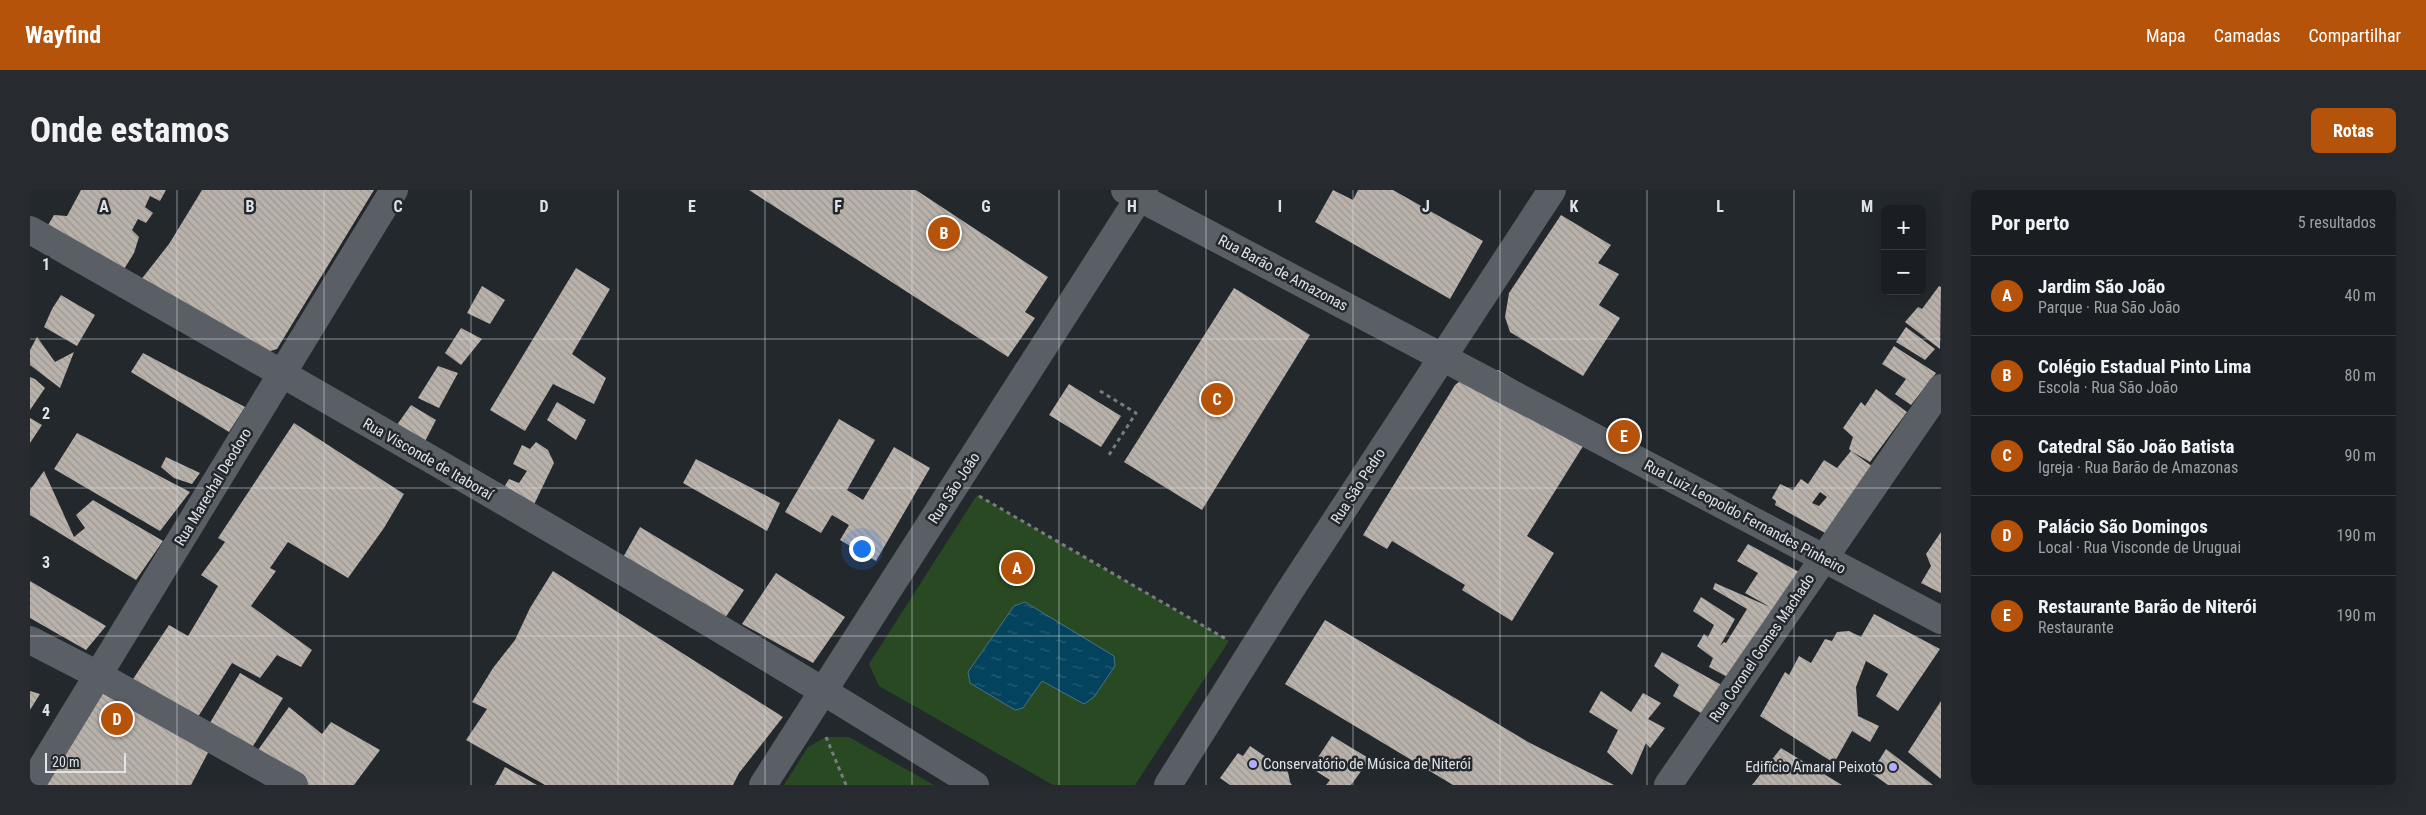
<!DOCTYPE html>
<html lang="pt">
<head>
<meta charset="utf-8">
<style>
	body { margin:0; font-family:"Roboto Condensed",sans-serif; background:#272b2f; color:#f1f3f6 }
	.controls { position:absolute; right:15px; top:15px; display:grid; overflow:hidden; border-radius:8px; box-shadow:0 5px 20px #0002 }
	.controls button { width:45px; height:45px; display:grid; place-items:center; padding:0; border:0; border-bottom:1px solid #383c40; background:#1a1e22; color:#f1f3f6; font:25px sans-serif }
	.scale { position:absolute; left:15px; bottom:12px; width:81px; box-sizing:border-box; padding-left:5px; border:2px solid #dfe2e6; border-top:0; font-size:14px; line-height:18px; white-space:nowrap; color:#dfe2e6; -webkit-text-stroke:4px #23282d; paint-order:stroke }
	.you { position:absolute; left:831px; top:358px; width:18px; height:18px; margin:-12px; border:4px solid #fff; border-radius:50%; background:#1a73e8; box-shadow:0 0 0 8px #1a73e833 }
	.badge { display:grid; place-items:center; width:32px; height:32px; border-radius:50%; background:#b45309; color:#fff; font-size:16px; font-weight:700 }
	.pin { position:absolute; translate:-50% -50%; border:2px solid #fff; box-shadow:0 1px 5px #0006 }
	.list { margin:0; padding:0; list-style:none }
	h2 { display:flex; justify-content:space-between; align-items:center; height:65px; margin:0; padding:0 20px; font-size:21px }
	h2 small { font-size:16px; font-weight:400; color:#9fa2a5 }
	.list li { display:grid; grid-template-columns:32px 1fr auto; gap:15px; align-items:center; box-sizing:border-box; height:80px; padding:0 20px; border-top:1px solid #383c40 }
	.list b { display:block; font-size:19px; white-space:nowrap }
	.list p { margin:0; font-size:16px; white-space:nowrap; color:#9fa2a5 }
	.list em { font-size:16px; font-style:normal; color:#9fa2a5 }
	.map { position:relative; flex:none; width:1911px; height:595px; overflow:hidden; border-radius:8px }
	header { display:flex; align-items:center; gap:30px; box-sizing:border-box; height:70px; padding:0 25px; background:#b45309; color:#fff }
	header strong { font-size:24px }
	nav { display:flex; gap:28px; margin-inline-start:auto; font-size:18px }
	.intro { display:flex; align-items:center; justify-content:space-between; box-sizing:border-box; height:120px; padding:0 30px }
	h1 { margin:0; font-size:35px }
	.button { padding:12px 22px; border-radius:8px; background:#b45309; color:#fff; font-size:18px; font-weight:700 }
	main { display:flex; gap:30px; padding:0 30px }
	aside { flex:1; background:#1a1e22; border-radius:8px; box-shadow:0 5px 20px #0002 }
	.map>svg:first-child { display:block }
</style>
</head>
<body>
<header>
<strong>Wayfind</strong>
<nav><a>Mapa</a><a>Camadas</a><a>Compartilhar</a></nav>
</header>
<div class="intro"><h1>Onde estamos</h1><a class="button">Rotas</a></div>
<main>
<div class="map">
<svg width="1911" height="595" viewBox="0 0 1911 595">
	<defs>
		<pattern id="water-ripples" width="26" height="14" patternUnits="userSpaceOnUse" patternTransform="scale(1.25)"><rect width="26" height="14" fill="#04435d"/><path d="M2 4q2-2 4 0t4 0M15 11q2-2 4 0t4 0" fill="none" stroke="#285e74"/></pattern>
		<pattern id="building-back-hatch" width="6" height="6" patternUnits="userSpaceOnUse" patternTransform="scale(1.25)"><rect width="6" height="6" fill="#b9b2ab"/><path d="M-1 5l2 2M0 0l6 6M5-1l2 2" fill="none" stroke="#9c9692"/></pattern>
	</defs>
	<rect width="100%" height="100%" fill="#23282d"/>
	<!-- green -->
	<g fill="#284922">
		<polygon points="947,305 1199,451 1105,595 1023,595 849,496 839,474"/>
		<polygon points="796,547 819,547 904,595 754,595 778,557"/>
	</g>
	<!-- water -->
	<polygon fill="url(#water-ripples)" stroke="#467386" points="995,412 1084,466 1085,476 1064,507 1054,514 1012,491 993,518 985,520 940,493 938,482 984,416"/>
	<!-- building -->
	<g fill="url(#building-back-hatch)" fill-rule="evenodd">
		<polygon points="51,0 136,0 130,11 120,6 115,17 123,23 116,33 108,29 102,40 109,47 104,63 88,89 11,47 24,25 37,26"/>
		<polygon points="172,0 344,0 247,159 234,163 110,91 139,54"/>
		<polygon points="719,0 886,0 1018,87 995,122 1005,128 978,167"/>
		<polygon points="1303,0 1323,10 1328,0 1363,0 1453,51 1420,109 1285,32"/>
		<polygon points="1531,25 1581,55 1568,73 1589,84 1569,115 1590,128 1553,186 1480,142 1475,127 1479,103"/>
		<polygon points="546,78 580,99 542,164 576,188 564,214 523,194 495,241 460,220"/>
		<polygon points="452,96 475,110 460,134 437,123"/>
		<polygon points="1909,96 1911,97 1910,159 1875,132 1888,117 1892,119"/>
		<polygon points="1204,98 1280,145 1172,320 1094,272"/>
		<polygon points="31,105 65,125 47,156 14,137 22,119"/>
		<polygon points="1876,137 1905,159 1895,170 1866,152"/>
		<polygon points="431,138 452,149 431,175 415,163"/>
		<polygon points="7,147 25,172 44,162 30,198 0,175 0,160"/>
		<polygon points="1864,156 1906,183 1881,215 1865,204 1876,189 1852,174"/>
		<polygon points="113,163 215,217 199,242 101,182"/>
		<polygon points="408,176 428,183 409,218 388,208"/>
		<polygon points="1453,180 1468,180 1565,237 1497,346 1524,363 1482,431 1432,400 1435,395 1362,351 1357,359 1333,345 1425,195 1439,184"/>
		<polygon points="0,187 5,189 15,198 0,220"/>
		<polygon points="1039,194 1091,226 1071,257 1019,225"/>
		<path d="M1846,199L1877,222L1840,272L1821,261L1843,277L1797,344L1745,315L1746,311L1742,308L1750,294L1763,300L1771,289L1778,294L1794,270L1807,278L1821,261L1819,259L1823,247L1813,238L1831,212L1835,216ZM1790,302L1797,307L1789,316L1782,313Z"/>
		<polygon points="527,212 556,230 546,250 517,230"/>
		<polygon points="381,215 406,230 389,263 359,246"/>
		<polygon points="0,228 12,235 0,253"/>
		<polygon points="809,229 845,250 817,300 833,310 864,257 900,278 846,371 810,350 819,335 802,325 791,343 755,322"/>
		<polygon points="264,233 374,304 354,338 318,388 258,352 240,378 246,381 221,416 282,460 271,477 247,465 230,488 202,473 166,530 99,495 139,435 158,446 188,396 171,385 195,352 188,348"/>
		<polygon points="47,243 160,302 130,341 24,279"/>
		<polygon points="506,252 518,260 524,273 498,327 467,309 479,289 489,293 497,281 483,274 492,255 500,259"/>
		<polygon points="136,267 170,283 162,294 144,288 131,277"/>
		<polygon points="666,269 750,313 737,341 653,293"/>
		<polygon points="14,281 44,347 55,338 46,325 63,310 133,351 106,390 0,325 0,300"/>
		<polygon points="610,337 714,400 693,431 591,371"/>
		<polygon points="1911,342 1911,403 1891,393 1901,376 1896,364"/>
		<polygon points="1718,354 1769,382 1703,490 1679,477 1683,468 1667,456 1674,444 1678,447 1684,435 1663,421 1671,407 1705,429 1690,456 1694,452 1696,453 1717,419 1683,399 1685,393 1740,417 1715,403 1728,383 1707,371"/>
		<polygon points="523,381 753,527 709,583 703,595 515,595 436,550 457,519 442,512 463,478 485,450 500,418"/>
		<polygon points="746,383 815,427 783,473 712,434"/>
		<polygon points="0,391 76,436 56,460 0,428"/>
		<polygon points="1844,424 1910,459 1868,521 1846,506 1858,484 1836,471 1826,497 1828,526 1849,536 1840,552 1822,541 1804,573 1730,526 1755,482 1759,485 1769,466 1781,473 1795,449 1802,451 1807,442 1819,441 1831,447"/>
		<polygon points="1295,430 1498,552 1584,595 1423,595 1255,494"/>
		<polygon points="1632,462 1697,498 1674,525 1643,506 1649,495 1624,476"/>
		<polygon points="210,483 253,508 218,564 175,541"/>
		<polygon points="69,498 180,559 161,595 10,595"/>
		<polygon points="0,501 10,504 0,520"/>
		<polygon points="1571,501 1601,522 1613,503 1631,513 1618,529 1635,538 1620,558 1616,553 1602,585 1577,562 1588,540 1559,522"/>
		<polygon points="1911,511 1911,589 1878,562"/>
		<polygon points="259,517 292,544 301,532 350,560 324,595 277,595 223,567"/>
		<polygon points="1302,546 1340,569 1321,595 1296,595 1300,590 1281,578"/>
		<polygon points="1220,556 1258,582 1260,592 1262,595 1200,595 1190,588 1208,563 1213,566"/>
		<polygon points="1751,558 1812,595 1722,595"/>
		<polygon points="1856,559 1903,595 1858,595 1841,583"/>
		<polygon points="475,577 507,595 465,595"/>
	</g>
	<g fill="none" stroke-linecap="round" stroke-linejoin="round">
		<!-- path -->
		<g stroke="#797d82" stroke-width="3" stroke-dasharray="4 4" stroke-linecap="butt">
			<polyline points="1070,201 1106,223 1077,268"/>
			<polyline points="949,306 1196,449"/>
			<polyline points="796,547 816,595"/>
		</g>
		<!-- minor -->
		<polyline stroke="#595f65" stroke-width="28" points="1138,595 1257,405 1522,0"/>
		<!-- tertiary -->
		<g stroke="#595f65" stroke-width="28">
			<path d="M0,40C318,221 636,401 945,595"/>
			<polyline points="0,450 68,485 264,595"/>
			<polyline points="733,595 1114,0"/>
			<polyline points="1638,595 1911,198"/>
		</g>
		<!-- secondary -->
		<g stroke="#595f65" stroke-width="28">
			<polyline points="1095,0 1911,430"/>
			<polyline points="1,595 364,0"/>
		</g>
	</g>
	<!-- grid -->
	<path fill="none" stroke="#dfe2e6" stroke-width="1" stroke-opacity="0.55" d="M147,0V595M294,0V595M441,0V595M588,0V595M735,0V595M882,0V595M1029,0V595M1176,0V595M1323,0V595M1470,0V595M1617,0V595M1764,0V595M0,149H1911M0,298H1911M0,446H1911"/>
	<!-- markers -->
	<g fill="#b0aefa" stroke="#23282d" stroke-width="2">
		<circle cx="1223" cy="574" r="5"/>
		<circle cx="1863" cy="577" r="5"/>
	</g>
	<g text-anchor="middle" stroke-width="5" stroke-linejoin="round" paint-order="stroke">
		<!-- street labels -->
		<g font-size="15" fill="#dfe2e6" stroke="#23282d">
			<text transform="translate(1253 83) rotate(28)" y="5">Rua Barão de Amazonas</text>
			<text transform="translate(398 269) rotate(30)" y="5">Rua Visconde de Itaboraí</text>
			<text transform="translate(1328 296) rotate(-57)" y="5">Rua São Pedro</text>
			<text transform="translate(183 297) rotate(-59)" y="5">Rua Marechal Deodoro</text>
			<text transform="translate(924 298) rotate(-57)" y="5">Rua São João</text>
			<text transform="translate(1715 327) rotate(28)" y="5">Rua Luiz Leopoldo Fernandes Pinheiro</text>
			<text transform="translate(1732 458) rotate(-56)" y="5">Rua Coronel Gomes Machado</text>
		</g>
		<!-- poi labels -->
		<g font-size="15" fill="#dfe2e6" stroke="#23282d" text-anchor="start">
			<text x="1233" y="579">Conservatório de Música de Niterói</text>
			<text x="1853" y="582" text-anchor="end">Edifĩcio Amaral Peixoto</text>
		</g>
	</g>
	<g font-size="16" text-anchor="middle" font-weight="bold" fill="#dfe2e6" stroke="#23282d" stroke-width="5" stroke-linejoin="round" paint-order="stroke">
		<text x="74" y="22">A</text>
		<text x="220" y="22">B</text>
		<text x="368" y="22">C</text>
		<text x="514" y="22">D</text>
		<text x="662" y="22">E</text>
		<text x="808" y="22">F</text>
		<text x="956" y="22">G</text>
		<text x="1102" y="22">H</text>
		<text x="1250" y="22">I</text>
		<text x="1396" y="22">J</text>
		<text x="1544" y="22">K</text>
		<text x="1690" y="22">L</text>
		<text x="1837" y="22">M</text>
		<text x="16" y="80">1</text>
		<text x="16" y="229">2</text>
		<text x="16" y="378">3</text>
		<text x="16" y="526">4</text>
	</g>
</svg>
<div class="controls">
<button>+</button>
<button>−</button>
</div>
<div class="scale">20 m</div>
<div class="you"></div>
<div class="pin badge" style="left:987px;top:378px">A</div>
<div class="pin badge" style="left:914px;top:43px">B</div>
<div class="pin badge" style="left:1187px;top:209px">C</div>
<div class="pin badge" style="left:87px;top:529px">D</div>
<div class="pin badge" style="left:1594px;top:246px">E</div>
</div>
<aside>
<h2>Por perto<small>5 resultados</small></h2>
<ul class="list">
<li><span class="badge">A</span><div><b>Jardim São João</b><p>Parque · Rua São João</p></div><em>40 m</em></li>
<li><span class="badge">B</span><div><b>Colégio Estadual Pinto Lima</b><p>Escola · Rua São João</p></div><em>80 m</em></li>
<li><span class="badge">C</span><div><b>Catedral São João Batista</b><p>Igreja · Rua Barão de Amazonas</p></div><em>90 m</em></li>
<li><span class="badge">D</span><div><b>Palácio São Domingos</b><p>Local · Rua Visconde de Uruguai</p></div><em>190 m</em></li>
<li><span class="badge">E</span><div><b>Restaurante Barão de Niterói</b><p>Restaurante</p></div><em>190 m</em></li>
</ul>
</aside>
</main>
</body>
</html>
